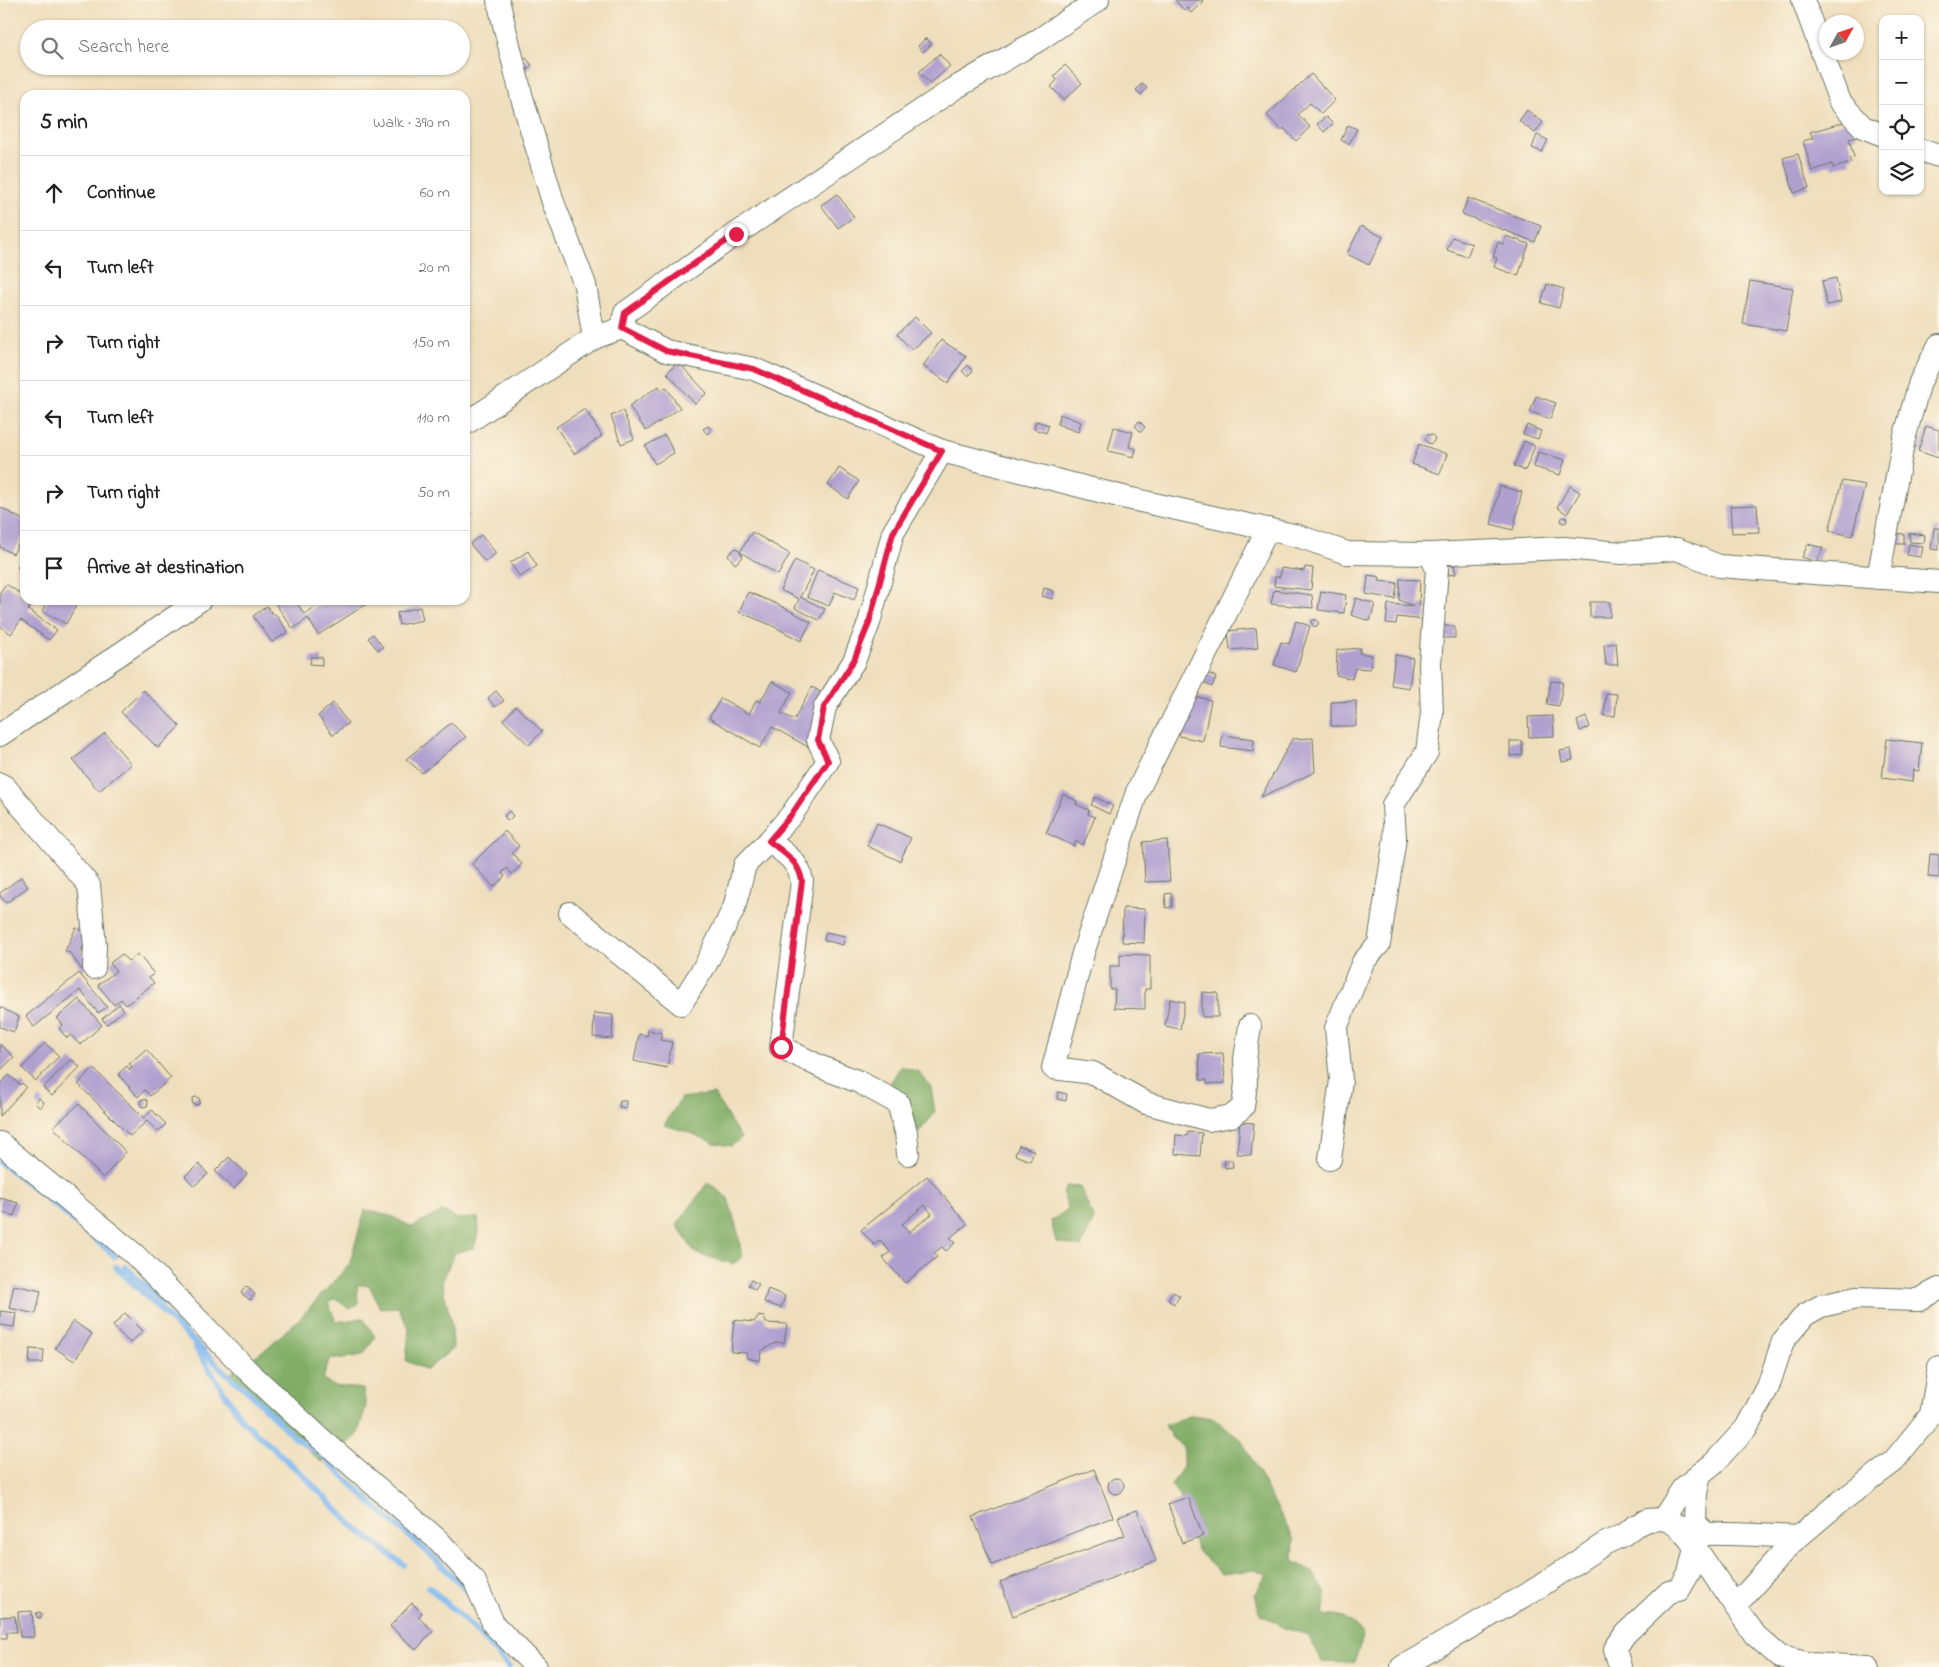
<!DOCTYPE html>
<html lang="en">
<head>
<meta charset="utf-8">
<style>
	body { margin:0; font-family:"Indie Flower",sans-serif; background:#f2f2f2; color:#222 }
	.controls { position:absolute; right:15px; top:15px; display:grid; overflow:hidden; border-radius:10px; box-shadow:0 1px 4px #0004 }
	.controls button { width:45px; height:45px; display:grid; place-items:center; padding:0; border:0; border-bottom:1px solid #e0e0e0; background:#fff; color:#222; font:25px sans-serif }
	.compass { position:absolute; left:1819px; top:15px; width:45px; height:45px; border-radius:50%; background:#fff; box-shadow:0 1px 4px #0004; rotate:50deg }
	.stop { position:absolute; width:15px; height:15px; margin:-11px; border:4px solid #e11d48; border-radius:50%; background:#fff }
	.stop.end { background:#e11d48; border-color:#fff; box-shadow:0 1px 5px #0008 }
	.list { margin:0; padding:0; list-style:none }
	h2 { display:flex; justify-content:space-between; align-items:center; height:65px; margin:0; padding:0 20px; font-size:21px }
	h2 small { font-size:16px; font-weight:400; color:#767676 }
	.list li { display:grid; grid-template-columns:32px 1fr auto; gap:15px; align-items:center; box-sizing:border-box; height:75px; padding:0 20px; border-top:1px solid #e0e0e0 }
	.list b { display:block; font-size:19px; white-space:nowrap }
	.list em { font-size:16px; font-style:normal; color:#767676 }
	.icon { flex:none; width:28px; height:28px; fill:none; stroke:currentColor; stroke-width:2; stroke-linecap:round; stroke-linejoin:round }
	.map { position:relative; flex:none; width:1939px; height:1667px; overflow:hidden }
	.search { position:absolute; background:#fff; box-shadow:0 1px 4px #0004; left:20px; top:20px; width:450px; height:55px; display:flex; align-items:center; gap:12px; box-sizing:border-box; padding:0 18px; border-radius:28px; color:#767676; font-size:19px }
	.panel { position:absolute; background:#fff; box-shadow:0 1px 4px #0004; left:20px; top:90px; width:450px; height:515px; border-radius:15px }
	.map>svg:first-child { display:block }
</style>
</head>
<body>
<div class="map">
<svg width="1939" height="1667" viewBox="0 0 1939 1667">
	<rect width="100%" height="100%" fill="#fcf5e5"/>
	<filter id="ink" filterUnits="userSpaceOnUse"><feTurbulence type="fractalNoise" baseFrequency=".02" numOctaves="2"/><feDisplacementMap in="SourceGraphic" scale="10" xChannelSelector="R" yChannelSelector="G"/><feConvolveMatrix kernelMatrix="1 2 1 2 8 2 1 2 1" color-interpolation-filters="sRGB"/></filter>
	<filter id="wash" filterUnits="userSpaceOnUse"><feTurbulence type="fractalNoise" baseFrequency=".0096" numOctaves="4" result="noise"/><feDisplacementMap in="SourceGraphic" scale="20" xChannelSelector="R" yChannelSelector="G"/><feGaussianBlur stdDeviation="1.12" result="paint"/><feColorMatrix in="noise" values="0 0 0 0 0 0 0 0 0 0 0 0 0 0 0 0 0 1.4 0 .05"/><feComposite in="paint" operator="in"/></filter>
	<g filter="url(#wash)">
		<rect width="100%" height="100%" fill="#efdebc"/>
		<!-- forest -->
		<g fill="#81ad66" stroke="#50754d">
			<polygon points="901,1066 919,1072 931,1087 935,1113 918,1133 904,1143 895,1134 889,1085"/>
			<polygon points="714,1094 741,1138 731,1146 714,1143 691,1133 664,1125 681,1098"/>
			<polygon points="708,1182 728,1198 738,1233 742,1258 733,1264 695,1253 677,1225"/>
			<polygon points="1066,1186 1080,1187 1094,1219 1081,1247 1056,1242 1051,1221 1068,1209 1063,1194"/>
			<polygon points="365,1210 391,1216 412,1227 442,1211 458,1219 478,1218 479,1230 474,1248 454,1253 442,1283 452,1326 453,1348 427,1370 406,1361 409,1329 398,1307 380,1308 369,1285 357,1285 358,1304 350,1309 335,1299 328,1302 336,1322 363,1318 375,1337 363,1355 329,1360 323,1379 334,1386 363,1389 366,1406 357,1436 321,1462 228,1375 267,1348 300,1318 349,1265"/>
			<polygon points="1192,1415 1214,1418 1241,1439 1294,1540 1293,1561 1312,1571 1326,1594 1323,1615 1344,1617 1364,1634 1354,1663 1322,1662 1308,1635 1284,1628 1261,1614 1254,1595 1267,1574 1254,1570 1221,1574 1198,1552 1190,1530 1196,1517 1171,1485 1183,1467 1183,1446 1172,1438 1165,1425"/>
		</g>
		<g fill="none" stroke-linecap="round" stroke-linejoin="round">
			<!-- stream -->
			<g stroke="#80b9f1" stroke-width="6">
				<polyline points="0,1162 34,1188 115,1256"/>
				<polyline points="116,1267 228,1375 250,1393 294,1437 323,1456 372,1504 429,1553 471,1594"/>
				<polyline points="125,1267 163,1303"/>
				<polyline points="196,1348 242,1420 303,1475 354,1527 404,1565"/>
				<polyline points="429,1587 472,1627 509,1667"/>
			</g>
		</g>
		<g id="blocks">
			<!-- building -->
			<g fill="#b0a0d0" fill-rule="evenodd">
				<polygon points="1175,0 1202,0 1203,1 1191,13 1187,8 1184,10"/>
				<polygon points="926,38 932,44 923,52 918,46"/>
				<polygon points="939,54 950,66 930,84 919,72"/>
				<polygon points="526,58 532,65 525,71 519,64"/>
				<polygon points="1065,65 1082,83 1064,100 1051,87 1057,80 1054,76"/>
				<polygon points="1311,74 1335,100 1321,114 1310,103 1298,114 1310,127 1296,141 1284,128 1282,131 1267,115"/>
				<polygon points="1142,84 1147,88 1141,95 1136,90"/>
				<polygon points="1527,110 1543,122 1535,133 1519,121"/>
				<polygon points="1326,117 1333,124 1324,132 1317,124"/>
				<polygon points="1852,120 1857,137 1849,139 1854,157 1849,158 1851,163 1833,168 1832,164 1812,171 1803,141 1813,138 1810,132"/>
				<polygon points="1348,125 1357,129 1349,144 1341,140"/>
				<polygon points="1537,135 1548,140 1542,152 1532,148"/>
				<polygon points="1798,154 1809,188 1794,193 1783,158"/>
				<polygon points="837,194 854,217 838,228 821,205"/>
				<polygon points="1468,198 1541,226 1535,242 1462,214"/>
				<polygon points="1361,226 1383,237 1369,265 1347,254"/>
				<polygon points="1506,236 1529,244 1518,276 1494,267 1497,258 1493,257 1498,242 1503,244"/>
				<polygon points="1452,237 1472,244 1467,257 1447,250"/>
				<polygon points="1836,278 1841,302 1827,305 1822,281"/>
				<polygon points="1750,281 1793,288 1786,331 1743,324"/>
				<polygon points="1547,284 1564,289 1559,308 1541,303"/>
				<polygon points="915,317 931,333 912,350 897,334"/>
				<polygon points="941,340 966,356 948,383 923,366"/>
				<polygon points="678,362 707,393 695,404 667,373"/>
				<polygon points="968,365 973,371 967,376 962,371"/>
				<polygon points="659,386 661,390 666,387 680,408 646,431 629,406"/>
				<polygon points="1536,396 1556,403 1550,419 1530,412"/>
				<polygon points="585,409 602,436 574,454 556,427"/>
				<polygon points="623,411 634,439 621,444 611,416"/>
				<polygon points="1060,414 1081,422 1078,432 1057,424"/>
				<polygon points="1036,421 1049,425 1046,433 1034,429"/>
				<polygon points="1139,421 1145,427 1141,432 1135,426"/>
				<polygon points="1527,425 1541,431 1538,439 1523,434"/>
				<polygon points="708,426 712,430 707,434 703,429"/>
				<polygon points="1926,426 1939,430 1939,458 1918,451"/>
				<polygon points="1114,427 1133,432 1129,447 1136,449 1134,457 1108,451"/>
				<circle cx="1430" cy="439" r="4.5"/>
				<polygon points="665,435 674,453 655,464 645,446"/>
				<polygon points="1524,441 1535,446 1525,471 1514,466"/>
				<polygon points="1419,444 1447,454 1440,474 1412,464"/>
				<polygon points="1538,452 1565,460 1560,475 1534,467"/>
				<polygon points="839,468 859,481 848,499 828,485"/>
				<polygon points="1842,481 1865,485 1852,536 1829,531"/>
				<polygon points="1500,486 1522,492 1513,530 1491,524"/>
				<polygon points="1570,486 1580,492 1567,514 1557,507"/>
				<polygon points="1757,505 1759,532 1732,533 1730,506"/>
				<polygon points="0,507 25,521 25,532 13,554 0,547"/>
				<polygon points="465,510 470,516 465,520"/>
				<circle cx="1564" cy="520" r="3"/>
				<polygon points="1934,528 1939,528 1939,550 1931,549"/>
				<polygon points="752,532 790,554 778,575 740,552 743,557 735,564 728,555 736,548 740,552"/>
				<polygon points="1892,533 1904,534 1904,544 1892,544"/>
				<polygon points="1909,533 1925,535 1924,543 1910,542"/>
				<polygon points="481,535 496,553 485,562 470,544"/>
				<polygon points="1808,544 1823,548 1817,562 1802,557"/>
				<polygon points="1909,544 1923,547 1921,557 1907,555"/>
				<polygon points="528,551 537,566 520,577 510,563"/>
				<polygon points="25,557 25,574 17,567"/>
				<polygon points="795,560 814,570 800,597 825,609 819,620 795,608 799,599 780,590"/>
				<polygon points="1454,565 1456,574 1449,575 1447,566"/>
				<polygon points="1305,567 1313,568 1311,590 1274,586 1275,577 1280,577 1281,568 1304,571"/>
				<polygon points="818,570 859,587 854,600 835,592 829,606 807,597"/>
				<polygon points="1368,575 1380,577 1379,581 1397,583 1395,599 1366,594"/>
				<polygon points="1400,579 1420,580 1419,606 1427,603 1425,620 1397,617 1396,624 1386,623 1388,604 1414,606 1399,600"/>
				<polygon points="6,584 25,597 25,600 33,603 28,610 57,630 49,640 21,620 11,634 0,626 0,592"/>
				<polygon points="1044,588 1054,591 1052,599 1042,596"/>
				<polygon points="1274,590 1312,595 1313,608 1271,604"/>
				<polygon points="1321,591 1346,595 1344,613 1318,610"/>
				<polygon points="748,592 779,605 811,622 801,641 771,625 739,612"/>
				<polygon points="1356,598 1375,604 1370,621 1351,615"/>
				<polygon points="48,600 79,600 66,624 42,611"/>
				<polygon points="273,600 295,600 304,614 327,600 373,600 318,635 308,618 293,629"/>
				<rect x="1590" y="602" width="20" height="15"/>
				<polygon points="267,606 273,615 275,614 288,632 272,642 253,616"/>
				<polygon points="420,607 423,620 399,625 397,613"/>
				<circle cx="1315" cy="623" r="3.5"/>
				<polygon points="1296,621 1310,626 1296,672 1274,665 1281,642 1289,644"/>
				<polygon points="1438,626 1455,626 1455,638 1439,638"/>
				<polygon points="1256,628 1258,648 1230,650 1228,631"/>
				<polygon points="373,634 383,647 378,650 368,638"/>
				<polygon points="1616,643 1618,665 1606,665 1604,645"/>
				<polygon points="1361,648 1359,653 1372,655 1370,669 1355,668 1352,679 1336,675 1337,650"/>
				<polygon points="1395,655 1413,658 1409,688 1391,685"/>
				<polygon points="311,657 322,657 322,665 310,664"/>
				<polygon points="1196,668 1216,677 1212,687 1192,677"/>
				<polygon points="772,681 792,692 781,713 794,720 812,687 827,696 810,748 772,727 760,748 709,718 721,698 749,714 756,700 760,702"/>
				<polygon points="1551,681 1563,682 1559,706 1547,704"/>
				<polygon points="143,690 180,726 158,748 121,712"/>
				<polygon points="496,691 504,701 495,707 488,698"/>
				<polygon points="1606,693 1617,694 1615,716 1604,716"/>
				<polygon points="1188,695 1211,700 1203,741 1179,736"/>
				<polygon points="1356,701 1356,726 1331,726 1331,702"/>
				<polygon points="333,703 348,723 333,735 318,716"/>
				<polygon points="516,706 542,731 529,745 503,720"/>
				<polygon points="1553,716 1554,736 1529,737 1528,717"/>
				<polygon points="1586,717 1590,727 1580,731 1577,721"/>
				<polygon points="451,723 466,737 422,773 406,759"/>
				<polygon points="105,733 131,764 99,791 73,760"/>
				<polygon points="1222,735 1254,739 1253,751 1221,747"/>
				<polygon points="1313,738 1315,772 1261,797 1292,739"/>
				<polygon points="1887,739 1922,743 1919,771 1913,770 1912,782 1882,778"/>
				<polygon points="1510,741 1522,741 1522,755 1510,756"/>
				<polygon points="1571,749 1573,760 1562,762 1560,751"/>
				<polygon points="1063,794 1077,801 1076,804 1089,810 1088,814 1095,817 1083,845 1076,841 1074,846 1046,833"/>
				<polygon points="1095,797 1113,806 1109,814 1091,805"/>
				<polygon points="509,811 513,816 508,821 504,816"/>
				<polygon points="877,823 911,838 900,861 867,846"/>
				<polygon points="505,831 519,846 512,853 522,864 512,874 507,868 502,873 505,876 494,887 472,864"/>
				<polygon points="1167,840 1170,881 1145,882 1143,842"/>
				<polygon points="1930,854 1939,855 1939,878 1928,877"/>
				<polygon points="21,877 28,887 6,903 0,896 0,893"/>
				<polygon points="1172,893 1172,907 1166,908 1165,894"/>
				<polygon points="1123,908 1145,909 1144,943 1122,942"/>
				<polygon points="76,928 89,934 81,951 91,963 82,970 70,953 65,951"/>
				<polygon points="826,932 845,936 843,945 824,940"/>
				<polygon points="122,954 128,961 138,954 154,974 149,977 154,983 126,1005 121,999 114,1005 98,985 116,971 110,963"/>
				<polygon points="1120,954 1150,955 1150,989 1145,989 1145,1009 1114,1008 1115,989 1110,989 1110,966 1120,966"/>
				<polygon points="79,973 107,1007 98,1013 80,990 34,1027 26,1016"/>
				<polygon points="1202,992 1218,993 1218,1017 1202,1017"/>
				<polygon points="79,999 102,1025 80,1045 71,1035 67,1038 59,1029 63,1025 57,1018"/>
				<polygon points="1170,999 1185,1002 1180,1029 1165,1026"/>
				<polygon points="119,1004 124,1010 107,1024 102,1019"/>
				<polygon points="0,1007 19,1017 14,1032 0,1027"/>
				<polygon points="594,1013 613,1015 612,1039 593,1037"/>
				<polygon points="648,1030 662,1033 660,1040 672,1042 667,1068 634,1061 639,1034 647,1036"/>
				<polygon points="45,1043 59,1056 36,1081 22,1068"/>
				<polygon points="0,1044 14,1057 0,1071"/>
				<polygon points="146,1049 171,1078 150,1096 145,1090 138,1097 118,1074 127,1066 130,1070 132,1067 129,1064"/>
				<polygon points="1223,1053 1225,1083 1207,1084 1207,1080 1200,1080 1199,1054"/>
				<polygon points="71,1059 80,1067 52,1096 43,1088"/>
				<polygon points="93,1068 144,1118 152,1110 166,1124 158,1132 147,1121 130,1136 78,1084"/>
				<polygon points="9,1075 20,1085 22,1083 26,1087 0,1116 0,1084"/>
				<polygon points="1058,1092 1067,1094 1066,1101 1057,1099"/>
				<circle cx="196" cy="1101" r="4"/>
				<polygon points="39,1098 44,1103 40,1108 35,1103"/>
				<circle cx="144" cy="1103" r="4"/>
				<polygon points="620,1101 626,1101 626,1108 619,1107"/>
				<polygon points="79,1104 126,1152 103,1178 53,1127"/>
				<polygon points="1240,1122 1254,1123 1251,1155 1237,1154"/>
				<polygon points="1188,1132 1202,1133 1200,1156 1175,1154 1176,1135 1187,1136"/>
				<polygon points="1019,1145 1034,1151 1030,1161 1015,1155"/>
				<polygon points="229,1157 247,1174 234,1189 215,1171"/>
				<polygon points="1224,1160 1232,1160 1233,1167 1225,1168"/>
				<polygon points="199,1164 208,1174 194,1186 185,1176"/>
				<path d="M927,1176L967,1224L950,1238L955,1243L946,1251L942,1247L934,1253L937,1257L905,1283L883,1258L890,1252L880,1240L874,1245L861,1230ZM925,1205L932,1214L909,1232L902,1224Z"/>
				<polygon points="0,1198 18,1203 14,1216 0,1212"/>
				<polygon points="751,1280 759,1284 755,1290 748,1285"/>
				<polygon points="14,1285 41,1291 36,1314 9,1308"/>
				<polygon points="246,1286 255,1294 250,1300 241,1293"/>
				<polygon points="768,1289 785,1296 781,1308 764,1302"/>
				<polygon points="1173,1292 1180,1296 1174,1304 1168,1300"/>
				<polygon points="0,1311 16,1313 14,1327 0,1325"/>
				<polygon points="125,1313 143,1331 130,1343 113,1326"/>
				<polygon points="758,1316 764,1317 766,1323 787,1324 784,1343 777,1342 761,1351 760,1361 747,1358 747,1353 731,1352 734,1320 754,1322"/>
				<polygon points="73,1321 92,1334 74,1361 55,1348"/>
				<polygon points="30,1349 44,1350 43,1363 29,1363"/>
				<polygon points="1094,1469 1113,1517 992,1565 973,1517"/>
				<circle cx="1116" cy="1486" r="8"/>
				<polygon points="1188,1497 1203,1536 1182,1543 1168,1504"/>
				<polygon points="1137,1510 1156,1561 1013,1616 1000,1582 1125,1535 1118,1517"/>
				<polygon points="412,1603 422,1613 418,1617 433,1631 416,1650 390,1626"/>
				<polygon points="32,1611 34,1637 20,1637 18,1612"/>
				<circle cx="39" cy="1615" r="3"/>
				<polygon points="15,1616 17,1632 7,1632 7,1638 0,1638 0,1617"/>
			</g>
		</g>
	</g>
	<g filter="url(#ink)">
		<use href="#blocks" fill-opacity="0" stroke="#687564" stroke-width="1"/>
		<g fill="none" stroke-linecap="round" stroke-linejoin="round">
			<!-- minor casing -->
			<g stroke="#687564" stroke-width="24">
				<g id="minor">
					<polyline points="498,0 522,98 553,202 585,285 594,338"/>
					<polyline points="1803,0 1840,102 1863,127 1883,135"/>
					<polyline points="1920,150 1939,156"/>
					<polyline points="622,328 625,313 736,234 955,88 1037,41 1098,0"/>
					<polyline points="465,424 594,338 622,328 666,351 754,369 942,451 1127,498 1298,536 1347,553 1430,554 1564,548 1622,553 1677,549 1719,566 1939,582"/>
					<polyline points="1878,578 1904,439 1920,382 1939,345"/>
					<polyline points="0,735 200,600"/>
					<polyline points="0,784 5,787 89,885 95,946 94,968"/>
					<path d="M769,841C784,853 799,861 802,881L781,1047L821,1067L859,1082L898,1103L906,1132L908,1154"/>
					<polyline points="570,913 681,1004 706,964 734,908 745,865 769,841 792,814 828,761 818,740 825,707 854,661 869,623 893,533 942,451"/>
					<polyline points="1250,1026 1245,1059 1246,1083 1243,1107 1232,1116 1209,1120 1146,1103 1093,1073 1053,1068 1083,953 1137,792 1268,529"/>
					<polyline points="0,1143 135,1255 247,1370 319,1437 439,1541 474,1580 494,1625 536,1667"/>
					<polyline points="1330,1159 1341,1080 1336,1028 1363,962 1379,944 1395,838 1393,805 1427,752 1432,713 1430,664 1437,569 1430,554"/>
					<polyline points="1663,1519 1683,1488 1714,1463 1746,1428 1768,1387 1783,1341 1805,1315 1821,1306 1856,1298 1918,1300 1939,1289"/>
					<path d="M1698,1526L1706,1534C1736,1533 1768,1536 1798,1537"/>
					<polyline points="1699,1539 1698,1526 1695,1522 1696,1493 1700,1474"/>
					<polyline points="1736,1605 1790,1544 1836,1505 1892,1463 1931,1415 1939,1367"/>
					<polyline points="1402,1667 1539,1587 1604,1544 1623,1535 1635,1526 1647,1520 1663,1519 1669,1521 1679,1527 1690,1540 1755,1635 1780,1657 1811,1664 1867,1667"/>
					<polyline points="1620,1667 1615,1649 1625,1634 1669,1592 1679,1590 1689,1573 1695,1548"/>
				</g>
			</g>
			<!-- minor -->
			<use href="#minor" stroke="#fff" stroke-width="22"/>
		</g>
	</g>
	<g fill="none" stroke-linecap="round" stroke-linejoin="round" filter="url(#ink)">
		<!-- route -->
		<path stroke="#e11d48" stroke-width="6" d="M736,234L625,313L622,328L666,351L754,369L942,451L893,533L869,623L854,660L824,707L818,740L828,761L792,814L769,841C784,853 799,861 802,881L781,1047"/>
	</g>
</svg>
<div class="controls">
<button>+</button>
<button>−</button>
<button><svg class="icon" aria-label="locate" viewBox="0 0 24 24"><circle cx="12" cy="12" r="6"/><path d="M12 2v4M12 18v4M2 12h4M18 12h4"/></svg></button>
<button><svg class="icon" aria-label="layers" viewBox="0 0 24 24"><path d="M12 4l9 5-9 5-9-5zM3 14l9 5 9-5"/></svg></button>
</div>
<svg class="compass" viewBox="-18 -18 36 36"><path d="M0-13l5 13h-10z" fill="#e53935"/><path d="M0 13l5-13h-10z" fill="#767676"/></svg>
<div class="stop" style="left:781px;top:1047px"></div>
<div class="stop end" style="left:736px;top:234px"></div>
<div class="search"><svg class="icon" aria-label="search" viewBox="0 0 24 24"><circle cx="10" cy="10" r="6"/><path d="M15 15l6 6"/></svg>Search here</div>
<section class="panel">
<h2>5 min<small>Walk · 390 m</small></h2>
<ul class="list">
<li><svg class="icon" aria-label="ahead" viewBox="0 0 24 24"><path d="M12 20V5M6 11l6-6 6 6"/></svg><div><b>Continue</b></div><em>60 m</em></li>
<li><svg class="icon" aria-label="left" viewBox="0 0 24 24"><path d="M17 20v-9H6M10 6l-5 5 5 5"/></svg><div><b>Turn left</b></div><em>20 m</em></li>
<li><svg class="icon" aria-label="right" viewBox="0 0 24 24"><path d="M7 20v-9h11M14 6l5 5-5 5"/></svg><div><b>Turn right</b></div><em>150 m</em></li>
<li><svg class="icon" aria-label="left" viewBox="0 0 24 24"><path d="M17 20v-9H6M10 6l-5 5 5 5"/></svg><div><b>Turn left</b></div><em>110 m</em></li>
<li><svg class="icon" aria-label="right" viewBox="0 0 24 24"><path d="M7 20v-9h11M14 6l5 5-5 5"/></svg><div><b>Turn right</b></div><em>50 m</em></li>
<li><svg class="icon" aria-label="arrive" viewBox="0 0 24 24"><path d="M6 21V4h12l-3 4 3 4H6"/></svg><div><b>Arrive at destination</b></div></li>
</ul>
</section>
</div>
</body>
</html>
